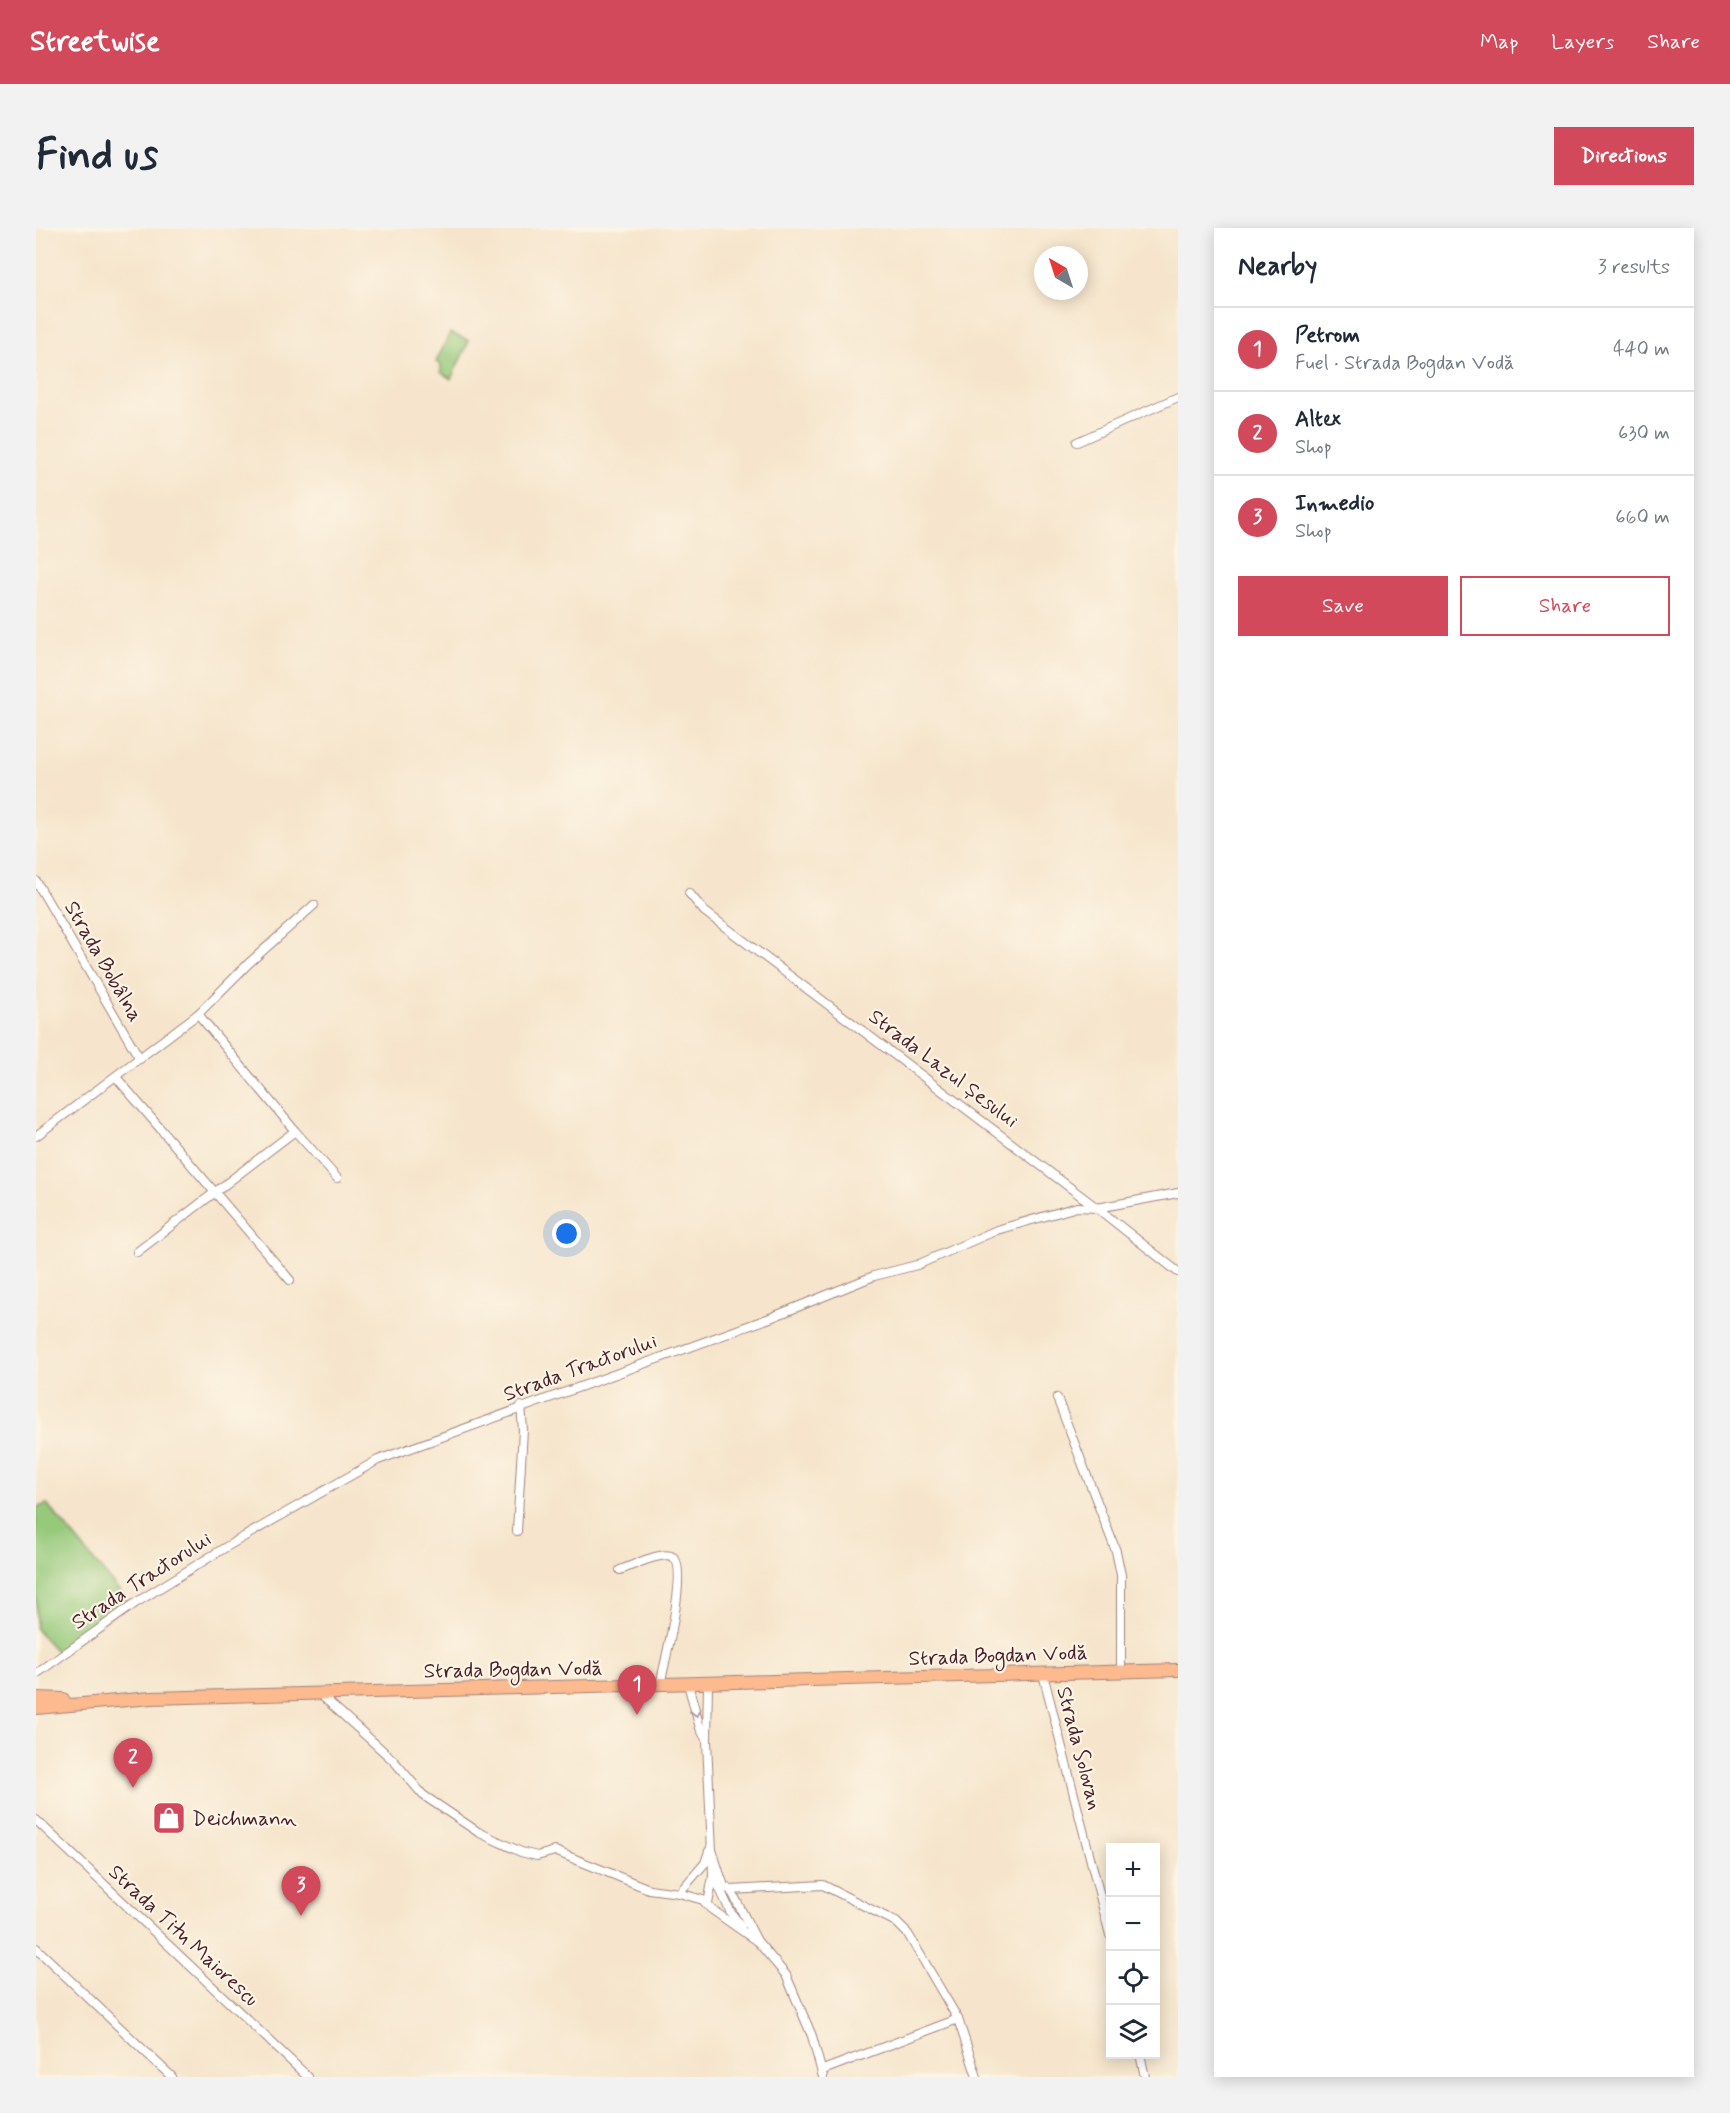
<!DOCTYPE html>
<html lang="en">
<head>
<meta charset="utf-8">
<style>
	body { margin:0; font-family:Mynerve,sans-serif; background:#f2f2f3; color:#1f2937 }
	.controls { position:absolute; right:18px; bottom:18px; display:grid; overflow:hidden; border-radius:0px; box-shadow:0 3px 15px #0003 }
	.controls button { width:54px; height:54px; display:grid; place-items:center; padding:0; border:0; border-bottom:2px solid #e0e1e3; background:#fff; color:#1f2937; font:30px sans-serif }
	.compass { position:absolute; left:998px; top:18px; width:54px; height:54px; border-radius:50%; background:#fff; box-shadow:0 3px 15px #0003; rotate:321deg }
	.you { position:absolute; left:531px; top:1006px; width:21px; height:21px; margin:-15px; border:4px solid #fff; border-radius:50%; background:#1a73e8; box-shadow:0 0 0 9px #1a73e833 }
	.badge { display:grid; place-items:center; width:39px; height:39px; border-radius:50%; background:#d1495b; color:#fff; font-size:20px; font-weight:700 }
	.pin { position:absolute; translate:-50% -50px; filter:drop-shadow(0 2px 3px #0008) }
	.pin::after { content:''; position:absolute; top:32px; width:21px; height:18px; background:inherit; clip-path:polygon(0 0,100% 0,50% 100%) }
	.list { margin:0; padding:0; list-style:none }
	h2 { display:flex; justify-content:space-between; align-items:center; height:78px; margin:0; padding:0 24px; font-size:26px }
	h2 small { font-size:20px; font-weight:400; color:#747a83 }
	.list li { display:grid; grid-template-columns:39px 1fr auto; gap:18px; align-items:center; box-sizing:border-box; height:84px; padding:0 24px; border-top:2px solid #e0e1e3 }
	.list b { display:block; font-size:22px; white-space:nowrap }
	.list p { margin:0; font-size:20px; white-space:nowrap; color:#747a83 }
	.list em { font-size:20px; font-style:normal; color:#747a83 }
	.actions { display:flex; gap:12px; padding:18px 24px }
	.actions a { flex:1; padding:14px 0; border:2px solid #d1495b; border-radius:0px; text-align:center; font-size:21px; color:#d1495b }
	.actions .main { background:#d1495b; color:#fff }
	.icon { flex:none; width:33px; height:33px; fill:none; stroke:currentColor; stroke-width:2; stroke-linecap:round; stroke-linejoin:round }
	.map { position:relative; flex:none; width:1142px; height:1849px; overflow:hidden; border-radius:0px }
	header { display:flex; align-items:center; gap:36px; box-sizing:border-box; height:84px; padding:0 30px; background:#d1495b; color:#fff }
	header strong { font-size:28px }
	nav { display:flex; gap:33px; margin-inline-start:auto; font-size:21px }
	.intro { display:flex; align-items:center; justify-content:space-between; box-sizing:border-box; height:144px; padding:0 36px }
	h1 { margin:0; font-size:42px }
	.button { padding:15px 27px; border-radius:0px; background:#d1495b; color:#fff; font-size:21px; font-weight:700 }
	main { display:flex; gap:36px; padding:0 36px }
	aside { flex:1; background:#fff; border-radius:0px; box-shadow:0 3px 15px #0003 }
	.map>svg:first-child { display:block }
</style>
</head>
<body>
<header>
<strong>Streetwise</strong>
<nav><a>Map</a><a>Layers</a><a>Share</a></nav>
</header>
<div class="intro"><h1>Find us</h1><a class="button">Directions</a></div>
<main>
<div class="map">
<svg width="1142" height="1849" viewBox="0 0 1142 1849">
	<rect width="100%" height="100%" fill="#fcf5e5"/>
	<filter id="ink" filterUnits="userSpaceOnUse"><feTurbulence type="fractalNoise" baseFrequency=".0167" numOctaves="2"/><feDisplacementMap in="SourceGraphic" scale="12" xChannelSelector="R" yChannelSelector="G"/><feConvolveMatrix kernelMatrix="1 2 1 2 8 2 1 2 1" color-interpolation-filters="sRGB"/></filter>
	<filter id="wash" filterUnits="userSpaceOnUse"><feTurbulence type="fractalNoise" baseFrequency=".008" numOctaves="4" result="noise"/><feDisplacementMap in="SourceGraphic" scale="24" xChannelSelector="R" yChannelSelector="G"/><feGaussianBlur stdDeviation="1.35" result="paint"/><feColorMatrix in="noise" values="0 0 0 0 0 0 0 0 0 0 0 0 0 0 0 0 0 1.4 0 .05"/><feComposite in="paint" operator="in"/></filter>
	<g filter="url(#wash)">
		<rect width="100%" height="100%" fill="#f6e5cc"/>
		<!-- green -->
		<g fill="#96c97a" stroke="#707452" stroke-width="1.5">
			<polygon points="414,105 433,113 415,151 405,144 405,137 400,134"/>
			<polygon points="11,1276 93,1375 22,1425 0,1401 0,1280"/>
		</g>
	</g>
	<g filter="url(#ink)">
		<g fill="none" stroke-linecap="round" stroke-linejoin="round">
			<!-- minor casing -->
			<g stroke="#a0827c" stroke-width="10">
				<g id="minor">
					<polyline points="1041,214 1142,169"/>
					<polyline points="0,653 104,831"/>
					<polyline points="653,665 668,683 1061,980 1142,1044"/>
					<polyline points="80,849 254,1052"/>
					<polyline points="259,903 301,950"/>
					<polyline points="0,908 162,786 213,735 278,677"/>
					<polyline points="101,1024 259,903 162,786"/>
					<polyline points="1021,1170 1080,1323 1085,1347 1085,1443"/>
					<polyline points="481,1303 487,1202 485,1178"/>
					<path d="M584,1342C596,1338 627,1322 637,1329C653,1339 628,1438 624,1457"/>
					<polyline points="0,1446 101,1374 190,1319 342,1232 734,1090 838,1048 881,1037 961,1002 1041,979 1061,980 1142,965"/>
					<polyline points="1007,1446 1074,1707"/>
					<polyline points="672,1455 671,1513 677,1646 695,1685 705,1698"/>
					<polyline points="652,1456 664,1500 671,1513"/>
					<polyline points="284,1466 358,1533 387,1567 442,1604 485,1624 501,1628 519,1623 613,1661 643,1665 667,1672 675,1681 722,1714 750,1747 776,1808 787,1849"/>
					<polyline points="0,1592 272,1849"/>
					<polyline points="675,1619 685,1650 688,1658 695,1662 721,1713"/>
					<polyline points="695,1662 787,1657 860,1694 872,1706 922,1791 941,1849"/>
					<polyline points="643,1665 669,1635 673,1623"/>
					<polyline points="672,1676 677,1648"/>
					<polyline points="0,1720 136,1849"/>
					<polyline points="1104,1826 1109,1849"/>
					<polyline points="787,1842 922,1791"/>
				</g>
			</g>
			<!-- primary casing -->
			<g stroke="#a0827c" stroke-width="14">
				<g id="primary">
					<polyline points="0,1470 27,1471"/>
					<polyline points="0,1480 115,1470 1142,1442"/>
				</g>
			</g>
			<!-- minor -->
			<use href="#minor" stroke="#fff" stroke-width="8"/>
			<!-- primary -->
			<use href="#primary" stroke="#fcba8e" stroke-width="12"/>
		</g>
		<!-- one-way arrows -->
		<defs><path id="oneway-chevron" d="M-2-3.5L2.5 0L-2 3.5" fill="none" stroke-width="1.6" stroke-linecap="round" stroke-linejoin="round" transform="scale(1.5)"/></defs>
		<use stroke="#ae9aa0" href="#oneway-chevron" transform="translate(660 1485) rotate(75)"/>
	</g>
	<!-- icons -->
	<defs>
		<g id="shop-square" transform="scale(1.725)"><rect x="-9" y="-9" width="18" height="18" rx="4" fill="#d1495b" stroke="#fcf5e5"/><path d="M-5-2.5h2.3a2.7 3.5 0 0 1 5.4 0H5L5.5 6h-11ZM-1.5-2.5h3a1.5 2.3 0 0 0-3 0Z" fill="#fff"/></g>
	</defs>
	<g fill-rule="evenodd">
		<use href="#shop-square" x="133" y="1590"/>
	</g>
	<g text-anchor="middle" stroke-width="4.5" stroke-linejoin="round" paint-order="stroke">
		<!-- street labels -->
		<g font-size="21" fill="#4a1f2b" stroke="#fcf5e5">
			<text transform="translate(68 733) rotate(60)" y="7">Strada Bobâlna</text>
			<text transform="translate(908 840) rotate(37)" y="7">Strada Lazul Șesului</text>
			<text transform="translate(544 1139) rotate(-20)" y="7">Strada Tractorului</text>
			<text transform="translate(105 1352) rotate(-33)" y="7">Strada Tractorului</text>
			<text transform="translate(962 1427) rotate(-2)" y="7">Strada Bogdan Vodă</text>
			<text transform="translate(477 1441) rotate(-1)" y="7">Strada Bogdan Vodă</text>
			<text transform="translate(1044 1520) rotate(75)" y="7">Strada Solovan</text>
			<text transform="translate(148 1707) rotate(43)" y="7">Strada Titu Maiorescu</text>
		</g>
		<!-- poi labels -->
		<g font-size="21" fill="#4a1f2b" stroke="#fcf5e5" text-anchor="start">
			<text x="156" y="1597">Deichmann</text>
		</g>
	</g>
</svg>
<div class="controls">
<button>+</button>
<button>−</button>
<button><svg class="icon" aria-label="locate" viewBox="0 0 24 24"><circle cx="12" cy="12" r="6"/><path d="M12 2v4M12 18v4M2 12h4M18 12h4"/></svg></button>
<button><svg class="icon" aria-label="layers" viewBox="0 0 24 24"><path d="M12 4l9 5-9 5-9-5zM3 14l9 5 9-5"/></svg></button>
</div>
<svg class="compass" viewBox="-18 -18 36 36"><path d="M0-13l5 13h-10z" fill="#e53935"/><path d="M0 13l5-13h-10z" fill="#747a83"/></svg>
<div class="you"></div>
<div class="pin badge" style="left:601px;top:1487px">1</div>
<div class="pin badge" style="left:97px;top:1560px">2</div>
<div class="pin badge" style="left:265px;top:1688px">3</div>
</div>
<aside>
<h2>Nearby<small>3 results</small></h2>
<ul class="list">
<li><span class="badge">1</span><div><b>Petrom</b><p>Fuel · Strada Bogdan Vodă</p></div><em>440 m</em></li>
<li><span class="badge">2</span><div><b>Altex</b><p>Shop</p></div><em>630 m</em></li>
<li><span class="badge">3</span><div><b>Inmedio</b><p>Shop</p></div><em>660 m</em></li>
</ul>
<div class="actions"><a class="main">Save</a><a>Share</a></div>
</aside>
</main>
</body>
</html>
